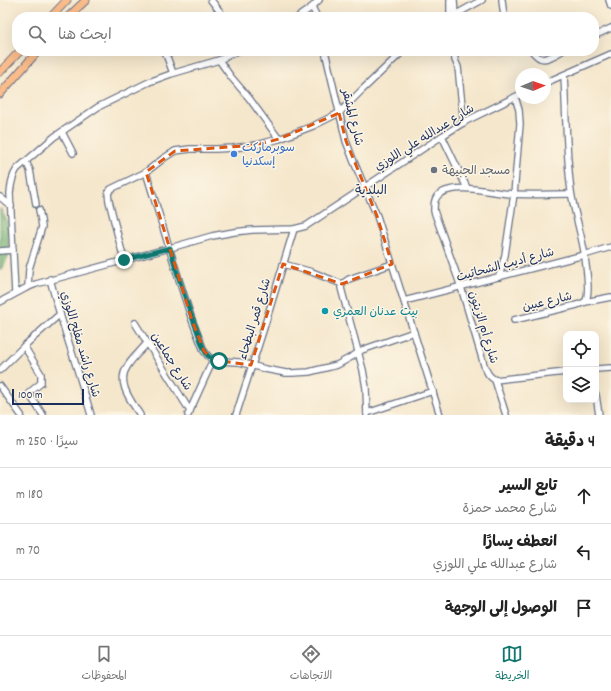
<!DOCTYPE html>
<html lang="ar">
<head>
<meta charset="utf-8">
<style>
	body { margin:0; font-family:Dekko,"Playpen Sans Arabic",sans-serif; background:#f2f2f2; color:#222; direction:rtl }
	.controls { position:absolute; right:12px; bottom:12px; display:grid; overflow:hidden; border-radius:8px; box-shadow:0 4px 16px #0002 }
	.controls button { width:36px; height:36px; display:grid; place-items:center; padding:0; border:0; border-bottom:1px solid #e0e0e0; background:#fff; color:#222; font:20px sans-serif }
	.compass { position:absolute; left:515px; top:68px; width:36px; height:36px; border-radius:50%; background:#fff; box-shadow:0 4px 16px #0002; rotate:88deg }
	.scale { position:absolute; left:12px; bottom:10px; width:72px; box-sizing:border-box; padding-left:4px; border:2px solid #1b2f5e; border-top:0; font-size:11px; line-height:14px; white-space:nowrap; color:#1b2f5e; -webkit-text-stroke:3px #fcf5e5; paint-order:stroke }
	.stop { position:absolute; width:12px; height:12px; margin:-9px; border:3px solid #0f766e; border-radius:50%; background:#fff }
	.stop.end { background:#0f766e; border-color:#fff; box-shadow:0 1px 4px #0008 }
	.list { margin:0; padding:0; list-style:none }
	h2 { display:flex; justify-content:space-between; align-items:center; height:52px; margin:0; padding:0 16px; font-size:17px }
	h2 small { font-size:13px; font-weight:400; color:#767676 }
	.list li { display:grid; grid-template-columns:26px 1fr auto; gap:12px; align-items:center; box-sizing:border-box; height:56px; padding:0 16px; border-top:1px solid #e0e0e0 }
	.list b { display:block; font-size:15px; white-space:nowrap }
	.list p { margin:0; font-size:13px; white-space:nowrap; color:#767676 }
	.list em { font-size:13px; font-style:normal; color:#767676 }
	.icon { flex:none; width:22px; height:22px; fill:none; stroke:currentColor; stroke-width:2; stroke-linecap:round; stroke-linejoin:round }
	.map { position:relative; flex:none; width:611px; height:415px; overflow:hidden; direction:ltr }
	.search { position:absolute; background:#fff; box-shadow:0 4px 16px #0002; left:12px; right:12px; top:12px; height:44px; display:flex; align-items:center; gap:10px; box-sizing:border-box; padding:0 14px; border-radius:16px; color:#767676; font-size:15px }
	.sheet { height:220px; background:#fff }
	nav { display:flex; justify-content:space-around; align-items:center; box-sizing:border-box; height:56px; border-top:1px solid #e0e0e0; background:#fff; font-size:11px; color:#767676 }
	nav a { display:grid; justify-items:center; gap:2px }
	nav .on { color:#0f766e }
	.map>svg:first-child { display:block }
</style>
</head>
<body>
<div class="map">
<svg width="611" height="415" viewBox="0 0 611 415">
	<rect width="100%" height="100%" fill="#fcf5e5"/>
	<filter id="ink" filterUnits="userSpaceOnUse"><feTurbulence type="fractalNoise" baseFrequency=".025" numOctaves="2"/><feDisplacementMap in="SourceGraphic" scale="8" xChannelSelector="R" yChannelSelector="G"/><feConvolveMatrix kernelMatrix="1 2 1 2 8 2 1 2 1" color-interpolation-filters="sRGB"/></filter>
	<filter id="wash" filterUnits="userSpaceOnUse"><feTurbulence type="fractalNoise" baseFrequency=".012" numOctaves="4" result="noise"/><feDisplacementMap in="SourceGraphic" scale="16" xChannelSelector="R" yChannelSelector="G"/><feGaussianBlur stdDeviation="0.9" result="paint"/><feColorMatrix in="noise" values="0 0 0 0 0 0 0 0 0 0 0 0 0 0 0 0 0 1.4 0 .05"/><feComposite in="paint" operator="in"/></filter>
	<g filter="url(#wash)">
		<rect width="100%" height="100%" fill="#f5e7cc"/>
		<!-- forest -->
		<polygon fill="#7bb776" stroke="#4b736a" points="0,208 7,221 9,254 4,265 0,270"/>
	</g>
	<g filter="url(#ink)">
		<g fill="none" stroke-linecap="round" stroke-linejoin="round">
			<!-- minor casing -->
			<g stroke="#676f84" stroke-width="8">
				<g id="minor">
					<polyline points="211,0 224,17"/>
					<polyline points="450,0 450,17"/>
					<polyline points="454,0 455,17"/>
					<polyline points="502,0 504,17"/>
					<polyline points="609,0 611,6"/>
					<polyline points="312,7 317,17"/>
					<polyline points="298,17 312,7 319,0"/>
					<polyline points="451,17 482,0"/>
					<polyline points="594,36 611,28"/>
					<polyline points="163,51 167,57 173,73"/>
					<polyline points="325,51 346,141 354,162 377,216 440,415"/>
					<polyline points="454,51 455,60 458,67 463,115 463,123"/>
					<path d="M532,51C534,53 537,57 540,58C546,61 556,54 562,51"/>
					<polyline points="219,60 231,77 249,98 279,139"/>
					<path d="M564,75C566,113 566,153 571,191C574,213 582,235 585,257C586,268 591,294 585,302"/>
					<polyline points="545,83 611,54"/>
					<polyline points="62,132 73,153"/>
					<polyline points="442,136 467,188"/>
					<polyline points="26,162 30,170 36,204"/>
					<polyline points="146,172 180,283 192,320 204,351 208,356 213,360 219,361 239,362 265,369 286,373 292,373 309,372 337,365 353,356 362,350 414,332"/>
					<polyline points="0,197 11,206"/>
					<polyline points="0,251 13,250"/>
					<polyline points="124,260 109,201 108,193 111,189 146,172 164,158 175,151 190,149 216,149 233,148 256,145 279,139 313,126 339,113 362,90 403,51"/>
					<polyline points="283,264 312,272 342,284"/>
					<polyline points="499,277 505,255 514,194 520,124 519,110 515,97"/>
					<path d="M50,279C62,325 78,369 91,415"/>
					<polyline points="28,287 29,269 42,227 41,220 39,210"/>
					<path d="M15,293L10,193C11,184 12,176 17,169L54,137L98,107L149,82L171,74L219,60L238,51"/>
					<polyline points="404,301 584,255 611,247"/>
					<polyline points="0,302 26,288 36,284 170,248 212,236 234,232 252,230 294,229 306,226 442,136 466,121 521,94"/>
					<polyline points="514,320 577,305 585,302 611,297"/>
					<polyline points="135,323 190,411"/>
					<polyline points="24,346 41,374 41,383 30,392 29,394 43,415"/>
					<polyline points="596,369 611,368"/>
					<polyline points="0,370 24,346 60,314"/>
					<polyline points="495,380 566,372"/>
					<polyline points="0,386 21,415"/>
					<polyline points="596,395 599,415"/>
					<polyline points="367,413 433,391"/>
					<path d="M140,415C132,402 116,383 127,367C132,358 141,351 147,343"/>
					<polyline points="188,415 213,360"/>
					<polyline points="236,415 263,331 294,229"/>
					<polyline points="367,415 366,388 363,370 341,288 342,284 349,279 392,264"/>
					<path d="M506,415L495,380C488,376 487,372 484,365L461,287L434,211C434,204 434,197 441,193C460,183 491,193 512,194C531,195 552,194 571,194"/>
				</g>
			</g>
			<!-- major casing -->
			<g stroke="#676f84" stroke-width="9">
				<g id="major">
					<polyline points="51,17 67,0"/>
					<polyline points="68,17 86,0"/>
					<polyline points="0,72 20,51"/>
					<polyline points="0,94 38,51"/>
				</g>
			</g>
			<!-- minor -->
			<use href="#minor" stroke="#fff" stroke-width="5.5"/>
			<!-- major -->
			<use href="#major" stroke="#fabc8b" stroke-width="7"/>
		</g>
	</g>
	<g fill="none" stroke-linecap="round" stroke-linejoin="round" filter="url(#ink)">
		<!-- route -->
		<path stroke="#0f766e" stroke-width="5" d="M124,260L170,248C178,277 187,305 198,333C201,341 203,350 208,356C212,359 215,360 219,361"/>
	</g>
	<!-- marked area -->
	<path fill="none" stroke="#de5710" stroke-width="3" stroke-dasharray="8 5" stroke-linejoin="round" d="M339,113L346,141L377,216L392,264L342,284L283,264L251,365L213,360L204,351L192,320L146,172L175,151L256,145L279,139Z"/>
	<!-- markers -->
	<circle fill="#3f7fe0" stroke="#fcf5e5" stroke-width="1.5" cx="234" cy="154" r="4"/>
	<circle fill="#6b7280" stroke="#fcf5e5" stroke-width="1.5" cx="434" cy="170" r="4"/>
	<circle fill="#0f9aa8" stroke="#fcf5e5" stroke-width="1.5" cx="325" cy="311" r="4"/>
	<g text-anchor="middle" stroke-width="3" stroke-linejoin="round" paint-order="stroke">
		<!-- street labels -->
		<g font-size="12" fill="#1b2f5e" stroke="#fcf5e5">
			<text transform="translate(353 117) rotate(76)" y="4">شارع المشقر</text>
			<text transform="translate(424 137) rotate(-32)" y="4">شارع عبدالله علي اللوزي</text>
			<text transform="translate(505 264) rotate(-15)" y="4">شارع أديب الشحاتيت</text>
			<text transform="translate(547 301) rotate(-13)" y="4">شارع عبين</text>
			<text transform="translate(254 319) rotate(-73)" y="4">شارع قمر البطحاء</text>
			<text transform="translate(484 327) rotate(73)" y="4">شارع أم الزيتون</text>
			<text transform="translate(81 344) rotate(73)" y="4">شارع راشد مفلح اللوزي</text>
			<text transform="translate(172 361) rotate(58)" y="4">شارع جماعين</text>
		</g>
		<!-- shop labels -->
		<g font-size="12" fill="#366cbe" stroke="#fcf5e5" text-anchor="start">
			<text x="242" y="151">سوبرماركت<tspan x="242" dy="14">إسكدنيا</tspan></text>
		</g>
		<!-- worship labels -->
		<g font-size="12" fill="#5b616d" stroke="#fcf5e5" text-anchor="start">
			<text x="442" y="174">مسجد الجبيهة</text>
		</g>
		<!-- culture labels -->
		<g font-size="12" fill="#0d838f" stroke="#fcf5e5" text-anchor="start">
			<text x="333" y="315">بيت عدنان العمري</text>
		</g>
		<!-- neighbourhood labels -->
		<g font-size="13" fill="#1b2f5e" stroke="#fcf5e5">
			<text x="371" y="194">البلدية</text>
		</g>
	</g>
</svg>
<div class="controls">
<button><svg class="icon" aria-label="locate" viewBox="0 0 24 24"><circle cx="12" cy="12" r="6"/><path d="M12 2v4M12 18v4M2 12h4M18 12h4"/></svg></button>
<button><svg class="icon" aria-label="layers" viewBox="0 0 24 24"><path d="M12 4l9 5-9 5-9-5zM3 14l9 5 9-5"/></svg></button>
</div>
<svg class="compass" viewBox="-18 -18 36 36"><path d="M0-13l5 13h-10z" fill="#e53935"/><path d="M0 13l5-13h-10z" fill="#767676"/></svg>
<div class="scale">100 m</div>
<div class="stop" style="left:219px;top:361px"></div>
<div class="stop end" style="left:124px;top:260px"></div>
<div class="search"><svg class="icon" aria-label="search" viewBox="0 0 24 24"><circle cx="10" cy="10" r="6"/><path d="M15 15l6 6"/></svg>ابحث هنا</div>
</div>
<section class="sheet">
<h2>4 دقيقة<small>سيرًا · 250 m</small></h2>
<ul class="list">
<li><svg class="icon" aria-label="ahead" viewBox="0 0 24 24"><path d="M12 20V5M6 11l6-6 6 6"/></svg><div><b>تابع السير</b><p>شارع محمد حمزة</p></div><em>180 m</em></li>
<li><svg class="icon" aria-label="left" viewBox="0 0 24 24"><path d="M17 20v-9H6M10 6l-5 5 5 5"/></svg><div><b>انعطف يسارًا</b><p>شارع عبدالله علي اللوزي</p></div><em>70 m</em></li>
<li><svg class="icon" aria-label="arrive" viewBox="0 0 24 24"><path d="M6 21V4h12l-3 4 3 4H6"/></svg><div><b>الوصول إلى الوجهة</b></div></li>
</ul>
</section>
<nav>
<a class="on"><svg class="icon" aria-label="map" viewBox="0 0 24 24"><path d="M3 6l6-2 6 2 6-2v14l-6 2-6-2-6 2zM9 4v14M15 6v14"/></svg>الخريطة</a>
<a><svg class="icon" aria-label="directions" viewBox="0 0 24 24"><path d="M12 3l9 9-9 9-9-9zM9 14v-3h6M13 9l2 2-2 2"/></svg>الاتجاهات</a>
<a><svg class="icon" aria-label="saved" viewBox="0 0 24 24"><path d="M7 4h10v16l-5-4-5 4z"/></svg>المحفوظات</a>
</nav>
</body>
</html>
